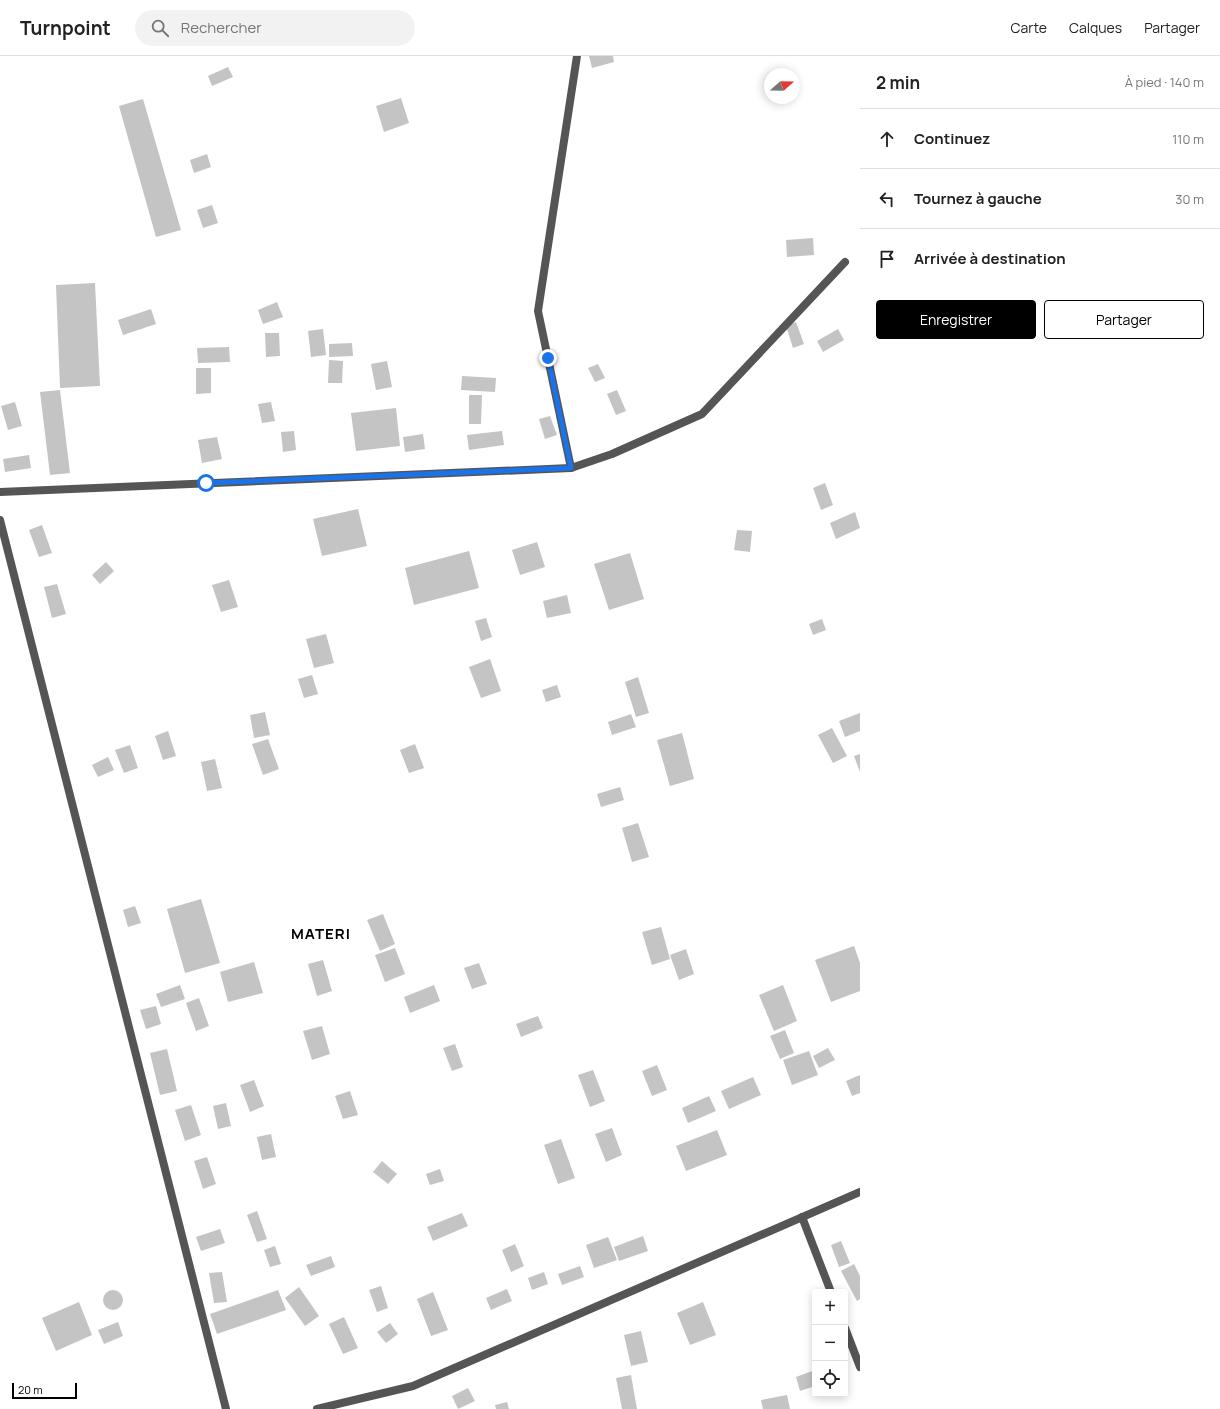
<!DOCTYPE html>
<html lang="fr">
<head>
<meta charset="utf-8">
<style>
	body { margin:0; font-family:Manrope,sans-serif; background:#f2f2f2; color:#222 }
	.controls { position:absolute; right:12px; bottom:12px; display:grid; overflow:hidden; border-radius:4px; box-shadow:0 2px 10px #0003 }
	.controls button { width:36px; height:36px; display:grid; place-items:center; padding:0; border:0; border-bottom:1px solid #e0e0e0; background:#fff; color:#222; font:20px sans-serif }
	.compass { position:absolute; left:764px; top:12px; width:36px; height:36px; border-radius:50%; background:#fff; box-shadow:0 2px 10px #0003; rotate:70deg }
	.scale { position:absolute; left:12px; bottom:10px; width:65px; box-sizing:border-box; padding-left:4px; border:2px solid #000; border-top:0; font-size:11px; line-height:14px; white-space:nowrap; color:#000; -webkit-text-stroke:3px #fff; paint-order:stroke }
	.stop { position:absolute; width:12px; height:12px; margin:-9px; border:3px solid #1a73e8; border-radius:50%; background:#fff }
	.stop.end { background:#1a73e8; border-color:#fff; box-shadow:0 1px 4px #0008 }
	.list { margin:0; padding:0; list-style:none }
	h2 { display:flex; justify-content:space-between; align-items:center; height:52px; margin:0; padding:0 16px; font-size:17px }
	h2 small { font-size:13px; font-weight:400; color:#767676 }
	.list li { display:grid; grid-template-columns:26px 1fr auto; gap:12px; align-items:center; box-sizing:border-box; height:60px; padding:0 16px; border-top:1px solid #e0e0e0 }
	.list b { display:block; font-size:15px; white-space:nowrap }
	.list em { font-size:13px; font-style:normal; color:#767676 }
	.actions { display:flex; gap:8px; padding:12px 16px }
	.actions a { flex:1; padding:9px 0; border:1px solid #000; border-radius:4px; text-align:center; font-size:14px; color:#000 }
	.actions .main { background:#000; color:#fff }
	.icon { flex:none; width:22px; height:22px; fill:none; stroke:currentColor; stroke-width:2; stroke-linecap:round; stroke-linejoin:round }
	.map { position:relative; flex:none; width:860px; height:1353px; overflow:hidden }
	header { display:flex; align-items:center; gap:24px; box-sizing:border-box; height:56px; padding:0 20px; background:#fff; border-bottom:1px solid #e0e0e0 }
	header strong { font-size:19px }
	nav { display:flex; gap:22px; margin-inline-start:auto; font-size:14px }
	.search { width:280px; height:36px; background:#f2f2f2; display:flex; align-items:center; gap:10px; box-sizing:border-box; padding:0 14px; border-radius:22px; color:#767676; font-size:15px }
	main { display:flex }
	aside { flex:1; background:#fff }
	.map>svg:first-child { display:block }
</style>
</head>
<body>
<header>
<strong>Turnpoint</strong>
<div class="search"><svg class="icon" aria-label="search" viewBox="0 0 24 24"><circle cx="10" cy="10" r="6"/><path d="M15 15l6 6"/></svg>Rechercher</div>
<nav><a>Carte</a><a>Calques</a><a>Partager</a></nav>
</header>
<main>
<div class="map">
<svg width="860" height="1353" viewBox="0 0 860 1353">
	<rect width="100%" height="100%" fill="#fff"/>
	<!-- building -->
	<g fill="#c4c4c4">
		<polygon points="589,0 613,0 614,6 592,12"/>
		<polygon points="228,11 233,21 212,30 208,20"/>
		<polygon points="401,42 409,67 384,76 376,50"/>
		<polygon points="143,43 181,174 156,181 119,50"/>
		<polygon points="207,98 211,111 194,117 190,104"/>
		<polygon points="212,149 218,167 203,172 197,154"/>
		<polygon points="813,182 814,199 787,201 786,184"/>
		<polygon points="95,227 100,330 60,332 56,229"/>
		<polygon points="277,246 283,261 263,268 258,254"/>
		<polygon points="151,253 156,268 123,279 118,264"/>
		<polygon points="796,266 804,288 793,292 786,270"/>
		<polygon points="323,273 326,299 311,301 308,275"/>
		<polygon points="838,273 844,284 823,296 817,285"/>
		<polygon points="265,277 279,277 280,300 266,301"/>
		<polygon points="352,287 353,300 329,301 329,288"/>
		<polygon points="229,291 230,306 198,307 197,292"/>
		<polygon points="329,304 343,305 342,327 328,327"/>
		<polygon points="387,305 392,331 376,334 371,308"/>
		<polygon points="598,308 605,322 595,326 588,312"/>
		<polygon points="196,312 211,312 211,337 196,338"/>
		<polygon points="462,320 496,322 495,336 461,334"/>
		<polygon points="60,334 70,417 50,419 40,336"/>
		<polygon points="617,334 626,355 616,359 607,338"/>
		<polygon points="469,339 482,339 481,368 469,368"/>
		<polygon points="15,346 22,370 8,374 1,350"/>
		<polygon points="271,346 275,365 262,367 258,348"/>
		<polygon points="396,352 400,390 356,395 351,357"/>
		<polygon points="550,360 557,379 545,383 539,363"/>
		<polygon points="294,375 296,394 283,396 281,376"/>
		<polygon points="502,375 504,389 469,394 467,379"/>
		<polygon points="423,378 425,393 405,396 403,381"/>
		<polygon points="217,381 222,403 202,407 198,384"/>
		<polygon points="29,399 31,412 5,416 3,403"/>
		<polygon points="825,427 833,449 821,454 813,432"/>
		<polygon points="358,453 367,490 322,500 313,463"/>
		<polygon points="855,456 860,472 836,483 830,467"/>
		<polygon points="42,469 52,497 39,501 29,474"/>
		<polygon points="737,474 752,475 750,496 734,494"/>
		<polygon points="537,486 545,511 520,519 512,494"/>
		<polygon points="469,495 479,532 414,549 405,512"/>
		<polygon points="630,497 644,543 609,554 594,508"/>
		<polygon points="106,506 114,515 100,528 92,519"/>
		<polygon points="229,524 238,551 221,556 212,529"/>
		<polygon points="57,528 66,558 52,562 44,531"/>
		<polygon points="567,539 571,557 547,562 543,545"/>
		<polygon points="486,562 492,581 481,585 475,565"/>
		<polygon points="822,563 826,574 813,579 809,568"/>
		<polygon points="326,578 334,607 314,612 306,583"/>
		<polygon points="490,603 501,635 481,642 469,611"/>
		<polygon points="312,619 318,638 304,642 298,623"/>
		<polygon points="638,621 649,657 636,661 625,626"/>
		<polygon points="557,629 561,641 546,646 542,634"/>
		<polygon points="265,656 270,679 254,682 250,659"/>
		<polygon points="860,657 860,675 845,681 839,665"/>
		<polygon points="631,658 636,671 612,679 608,666"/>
		<polygon points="832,672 847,700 833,707 818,679"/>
		<polygon points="168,675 176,700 163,704 155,680"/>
		<polygon points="682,677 694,723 670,730 657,684"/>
		<polygon points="268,683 279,713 263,719 252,688"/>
		<polygon points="415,688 424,712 409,717 400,694"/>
		<polygon points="130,689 138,712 124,717 115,694"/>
		<polygon points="860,698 860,716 854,700"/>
		<polygon points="108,701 114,714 98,721 92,709"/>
		<polygon points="215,703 222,732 207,735 201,706"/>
		<polygon points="620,731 624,744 601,751 597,738"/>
		<polygon points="638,767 649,801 632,806 622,772"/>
		<polygon points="201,843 220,907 185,917 167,853"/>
		<polygon points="135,850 141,867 128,871 123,854"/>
		<polygon points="383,858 395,888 380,895 367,864"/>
		<polygon points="661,871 670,903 652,909 642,876"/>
		<polygon points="854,890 860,907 860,935 831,946 815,904"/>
		<polygon points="395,892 405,918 385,926 375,899"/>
		<polygon points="686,893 694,918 679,924 670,899"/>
		<polygon points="323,904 332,935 317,940 308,908"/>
		<polygon points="254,906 263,937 228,946 220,916"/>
		<polygon points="479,907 487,928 472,933 464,912"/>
		<polygon points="180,929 185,943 161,951 156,938"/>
		<polygon points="434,929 440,945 410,957 404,941"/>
		<polygon points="783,929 797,965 774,975 759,939"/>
		<polygon points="199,942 209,970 196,975 186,947"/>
		<polygon points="156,950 161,968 146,973 140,954"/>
		<polygon points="538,960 543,972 521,981 516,968"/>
		<polygon points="322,970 330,998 312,1004 303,975"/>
		<polygon points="785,974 794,997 780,1003 770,980"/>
		<polygon points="455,988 463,1011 452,1015 443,992"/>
		<polygon points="828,992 835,1004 819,1012 813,1000"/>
		<polygon points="167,993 177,1035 160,1039 150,997"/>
		<polygon points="809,995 818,1019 792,1029 783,1004"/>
		<polygon points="657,1009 667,1034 652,1040 642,1015"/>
		<polygon points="593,1014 605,1045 590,1051 578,1019"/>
		<polygon points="860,1019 860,1037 852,1040 846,1025"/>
		<polygon points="753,1021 761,1039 729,1053 721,1035"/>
		<polygon points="254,1024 264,1050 250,1056 240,1029"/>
		<polygon points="350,1035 358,1059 343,1063 335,1040"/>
		<polygon points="709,1040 716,1055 688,1067 682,1052"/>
		<polygon points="226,1047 231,1070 218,1073 213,1050"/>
		<polygon points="191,1049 201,1079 185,1085 175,1054"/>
		<polygon points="612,1072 622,1099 606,1106 595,1078"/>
		<polygon points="717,1074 727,1099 686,1115 676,1090"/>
		<polygon points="271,1078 276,1101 262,1104 257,1081"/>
		<polygon points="561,1083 575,1122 558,1128 544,1089"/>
		<polygon points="207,1101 216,1128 203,1133 194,1105"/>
		<polygon points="382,1105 397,1118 388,1128 373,1116"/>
		<polygon points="440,1113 444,1125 430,1129 426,1118"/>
		<polygon points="257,1155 267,1183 257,1186 247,1159"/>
		<polygon points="462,1157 468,1170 433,1185 427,1171"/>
		<polygon points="220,1173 225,1187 201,1195 196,1181"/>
		<polygon points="643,1180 648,1195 619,1205 614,1191"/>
		<polygon points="608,1181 617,1204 594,1212 586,1189"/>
		<polygon points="841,1185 850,1207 839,1211 831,1189"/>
		<polygon points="515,1188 524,1210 511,1216 502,1194"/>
		<polygon points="275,1190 281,1208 270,1211 264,1194"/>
		<polygon points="331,1200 335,1211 311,1220 306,1209"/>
		<polygon points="854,1208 860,1220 860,1243 857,1245 841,1215"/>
		<polygon points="580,1210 584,1221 562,1229 558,1218"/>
		<polygon points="222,1216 227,1246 214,1247 209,1217"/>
		<polygon points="544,1216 548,1228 532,1234 528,1222"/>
		<polygon points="381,1230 388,1252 377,1256 369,1234"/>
		<polygon points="299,1231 319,1260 305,1270 285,1242"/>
		<polygon points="507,1233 512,1245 491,1254 486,1242"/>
		<polygon points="278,1234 286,1254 217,1278 210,1258"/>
		<circle cx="113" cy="1244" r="10"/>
		<polygon points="433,1236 448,1274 431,1280 417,1243"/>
		<polygon points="79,1246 92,1279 56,1295 42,1262"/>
		<polygon points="703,1246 716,1279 690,1289 677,1257"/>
		<polygon points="344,1261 358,1292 343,1298 329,1268"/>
		<polygon points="118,1266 123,1280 104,1288 98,1274"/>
		<polygon points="390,1267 398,1278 386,1287 377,1276"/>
		<polygon points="641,1275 648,1306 631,1310 624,1279"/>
		<polygon points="815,1314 815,1330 800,1335 796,1321"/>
		<polygon points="631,1319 637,1353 622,1353 616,1322"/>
		<polygon points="468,1332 475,1345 458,1353 452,1340"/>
		<polygon points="787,1339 790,1353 763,1353 761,1344"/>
		<polygon points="507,1346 509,1353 496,1353 495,1349"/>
	</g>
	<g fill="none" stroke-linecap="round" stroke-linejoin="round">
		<!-- street -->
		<g stroke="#555" stroke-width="8">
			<polyline points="571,412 538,255 577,0"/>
			<polyline points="0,436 571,412 612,398 702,358 845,206"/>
			<polyline points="0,464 226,1353"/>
			<polyline points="802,1161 831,1236"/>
			<polyline points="845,1272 860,1311"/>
			<polyline points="317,1353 413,1330 860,1136"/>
		</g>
	</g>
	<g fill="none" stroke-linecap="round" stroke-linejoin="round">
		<!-- route -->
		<polyline stroke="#1a73e8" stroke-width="5" points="206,427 571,412 548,302"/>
	</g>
	<g text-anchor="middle" stroke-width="3.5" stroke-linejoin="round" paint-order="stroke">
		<!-- district labels -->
		<g font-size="15" font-weight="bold" letter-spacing="1" fill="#000" stroke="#fff">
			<text x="321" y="883">MATERI</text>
		</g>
	</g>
</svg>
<div class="controls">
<button>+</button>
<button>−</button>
<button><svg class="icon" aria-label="locate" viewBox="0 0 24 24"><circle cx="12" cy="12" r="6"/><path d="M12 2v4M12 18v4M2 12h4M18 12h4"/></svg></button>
</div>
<svg class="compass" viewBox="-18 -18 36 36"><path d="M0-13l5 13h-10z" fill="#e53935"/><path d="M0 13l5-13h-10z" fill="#767676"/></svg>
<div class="scale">20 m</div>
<div class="stop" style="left:206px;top:427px"></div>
<div class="stop end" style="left:548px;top:302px"></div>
</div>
<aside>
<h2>2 min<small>À pied · 140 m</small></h2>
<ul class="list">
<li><svg class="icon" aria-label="ahead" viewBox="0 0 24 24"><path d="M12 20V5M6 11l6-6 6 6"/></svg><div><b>Continuez</b></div><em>110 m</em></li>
<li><svg class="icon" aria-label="left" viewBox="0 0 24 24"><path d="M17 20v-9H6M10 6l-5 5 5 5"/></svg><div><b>Tournez à gauche</b></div><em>30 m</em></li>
<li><svg class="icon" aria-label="arrive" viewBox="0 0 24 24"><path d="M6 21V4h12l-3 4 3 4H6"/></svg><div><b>Arrivée à destination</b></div></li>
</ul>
<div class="actions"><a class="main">Enregistrer</a><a>Partager</a></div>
</aside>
</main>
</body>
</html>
